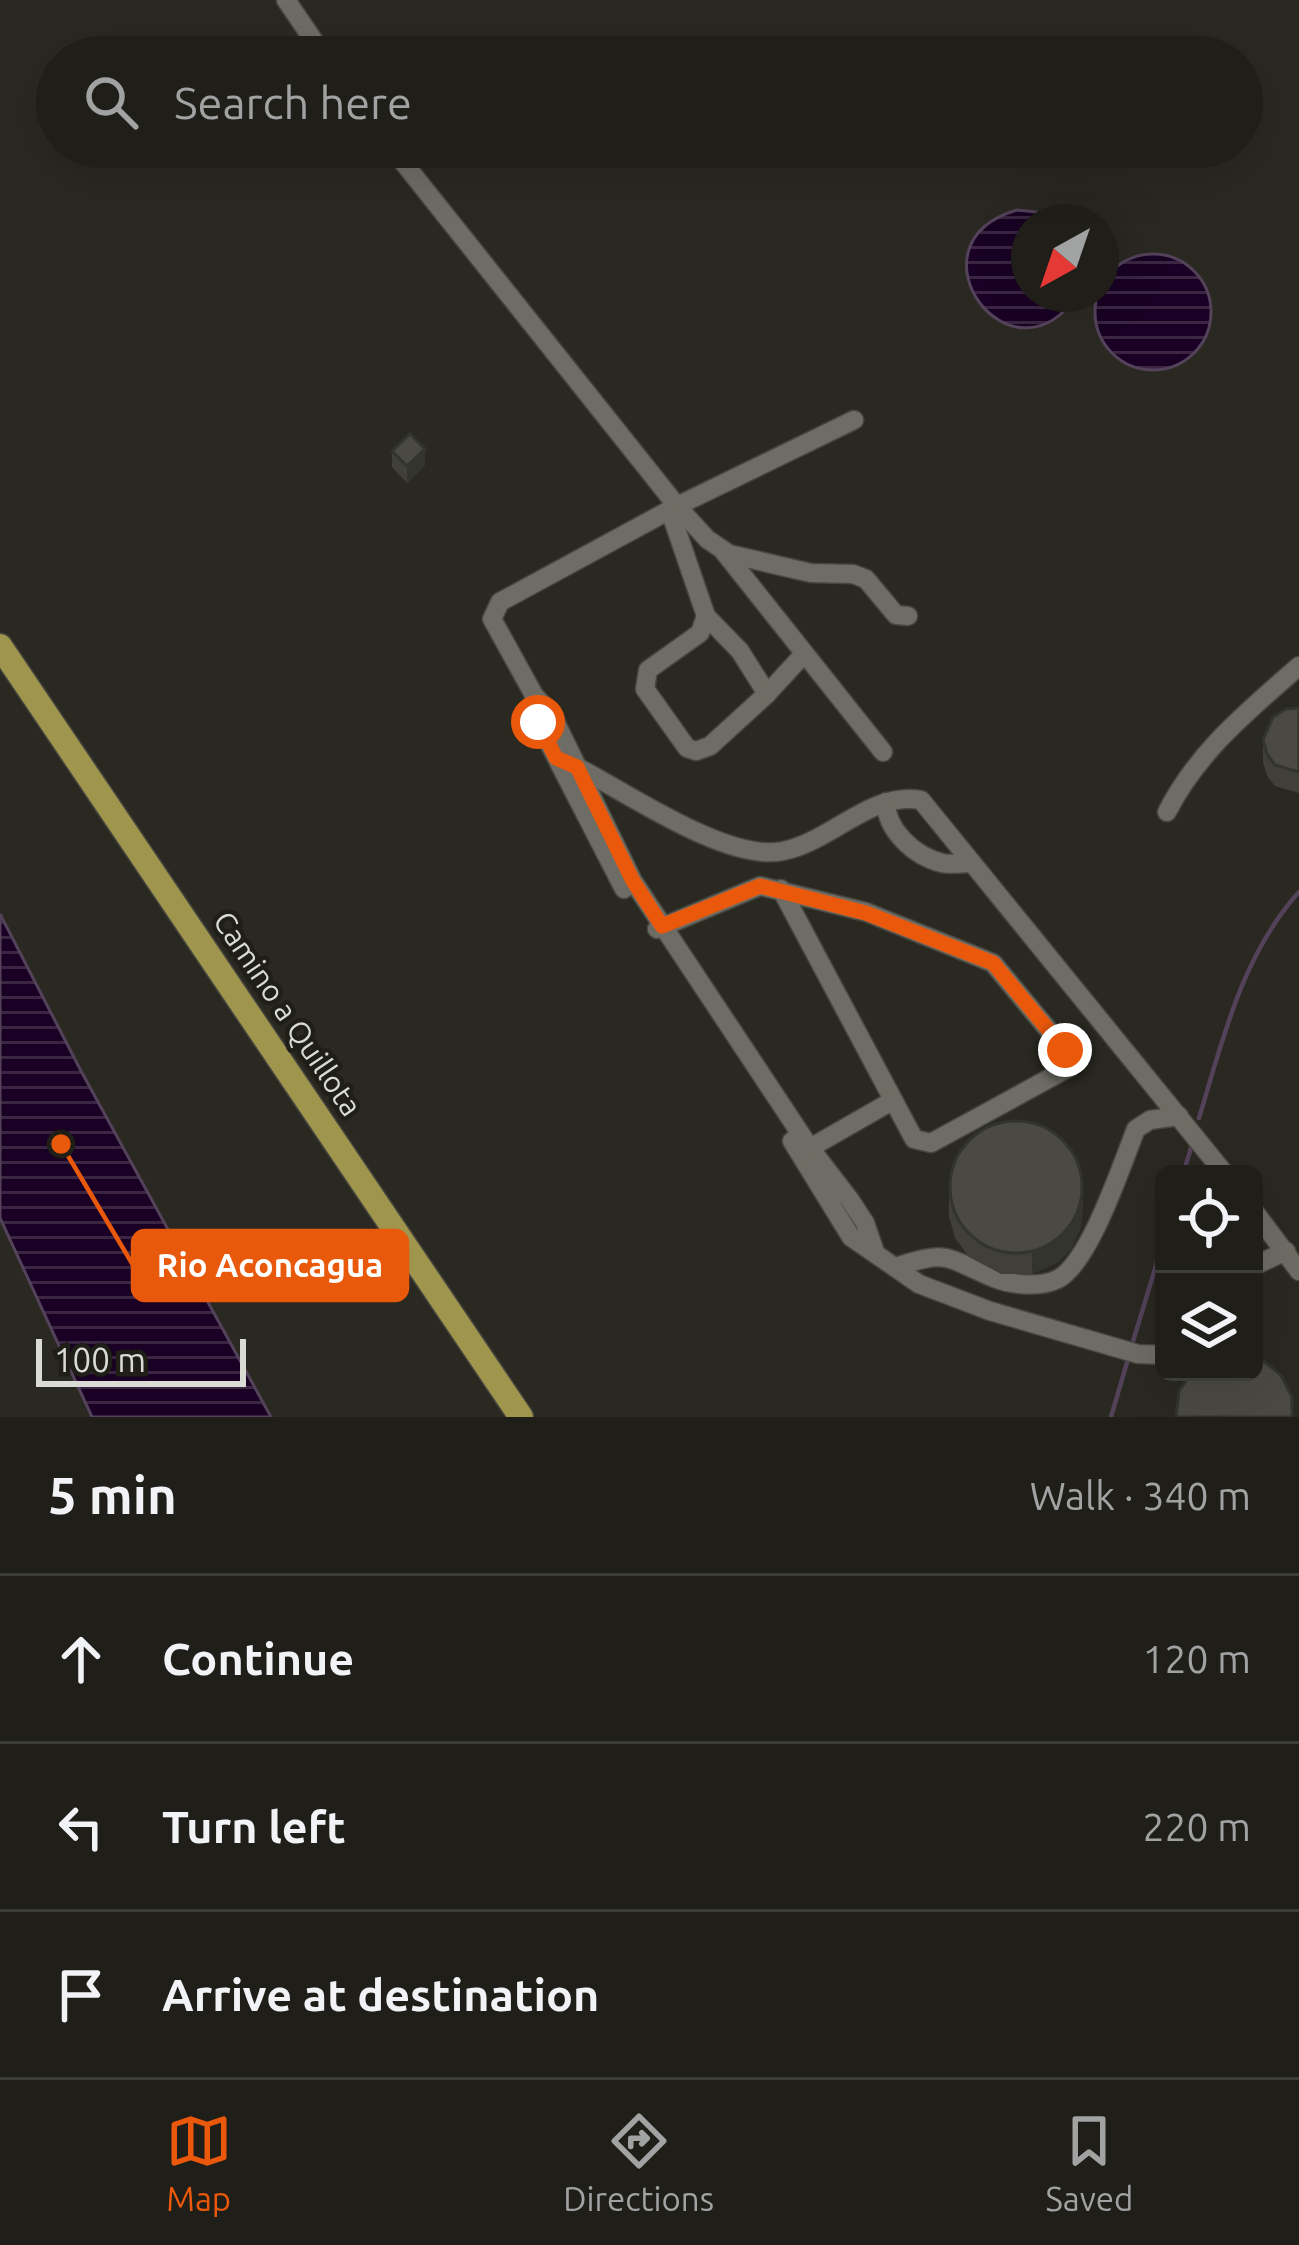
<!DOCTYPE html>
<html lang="en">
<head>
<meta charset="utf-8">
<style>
	body { margin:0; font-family:Ubuntu,sans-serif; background:#272722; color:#f1f3f6 }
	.controls { position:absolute; right:36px; bottom:36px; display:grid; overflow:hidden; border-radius:18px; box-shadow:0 12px 48px #0002 }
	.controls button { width:108px; height:108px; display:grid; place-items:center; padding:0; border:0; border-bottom:3px solid #3c3c38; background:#1f1e19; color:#f1f3f6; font:60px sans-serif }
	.compass { position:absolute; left:1011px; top:204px; width:108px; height:108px; border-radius:50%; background:#1f1e19; box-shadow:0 12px 48px #0002; rotate:220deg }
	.scale { position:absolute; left:36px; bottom:30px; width:210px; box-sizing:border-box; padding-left:12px; border:6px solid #dbdbd6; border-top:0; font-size:33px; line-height:42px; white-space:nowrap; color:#dbdbd6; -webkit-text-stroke:9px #1f1e17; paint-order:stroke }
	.stop { position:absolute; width:36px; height:36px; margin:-27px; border:9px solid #ea580c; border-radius:50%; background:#fff }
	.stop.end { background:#ea580c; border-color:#fff; box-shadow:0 3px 12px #0008 }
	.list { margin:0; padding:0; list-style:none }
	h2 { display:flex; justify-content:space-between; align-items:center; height:156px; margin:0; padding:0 48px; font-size:51px }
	h2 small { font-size:39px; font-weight:400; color:#a1a2a2 }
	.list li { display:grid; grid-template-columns:78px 1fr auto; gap:36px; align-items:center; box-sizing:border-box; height:168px; padding:0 48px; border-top:3px solid #3c3c38 }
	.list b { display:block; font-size:45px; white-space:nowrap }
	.list em { font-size:39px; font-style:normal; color:#a1a2a2 }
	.icon { flex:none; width:66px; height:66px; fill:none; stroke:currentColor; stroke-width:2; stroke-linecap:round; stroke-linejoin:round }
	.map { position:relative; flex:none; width:1299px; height:1417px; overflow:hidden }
	.search { position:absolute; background:#1f1e19; box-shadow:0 12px 48px #0002; left:36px; right:36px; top:36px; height:132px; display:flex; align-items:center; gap:30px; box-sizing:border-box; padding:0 42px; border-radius:66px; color:#a1a2a2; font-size:45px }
	.sheet { height:660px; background:#1f1e19 }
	nav { display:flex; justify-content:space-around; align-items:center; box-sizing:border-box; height:168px; border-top:3px solid #3c3c38; background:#1f1e19; font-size:33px; color:#a1a2a2 }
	nav a { display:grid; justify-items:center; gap:6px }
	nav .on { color:#ea580c }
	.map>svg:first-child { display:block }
</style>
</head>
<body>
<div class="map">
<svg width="1299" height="1417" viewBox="0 0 1299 1417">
	<defs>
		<pattern id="water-rules" width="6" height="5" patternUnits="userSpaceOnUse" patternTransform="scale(3)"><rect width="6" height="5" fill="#190024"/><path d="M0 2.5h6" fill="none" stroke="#3a2543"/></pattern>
	</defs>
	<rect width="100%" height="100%" fill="#292821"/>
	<!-- water -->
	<g fill="url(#water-rules)" stroke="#534259" stroke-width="3">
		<path d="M1017,210L1045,213L1061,222H1029V294H1078C1012,394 901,244 1017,210Z"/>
		<circle cx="1153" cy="312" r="58"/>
		<polygon points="0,914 81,1071 271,1417 92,1417 0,1218"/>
	</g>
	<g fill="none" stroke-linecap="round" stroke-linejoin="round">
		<!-- stream -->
		<g stroke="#534259" stroke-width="4.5">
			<path d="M1199,1118C1223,1039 1242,955 1299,892"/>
			<polyline points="1183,1174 1191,1148"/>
			<polyline points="1131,1348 1164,1239"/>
			<polyline points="1111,1417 1128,1359"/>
		</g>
		<!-- minor casing -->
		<g stroke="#46463f" stroke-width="21">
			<g id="minor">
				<polyline points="286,0 325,57"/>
				<polyline points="391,147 677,506 500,602 492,619 534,695 552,715 633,881 810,1148 850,1200 865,1223 875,1252"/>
				<polyline points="854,420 677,506 707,539 729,554 811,573 853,574 866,579 896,615 908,616"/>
				<polyline points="670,511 706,616 700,633 648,670 645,689 687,748 696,751 710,746 767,694 740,651 706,616"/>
				<polyline points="724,552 883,752"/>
				<polyline points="767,694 803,655"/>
				<polyline points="534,697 538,722 624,889"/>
				<path d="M577,767C626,792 728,863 783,851C832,841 871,791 921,800L1225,1174"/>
				<path d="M886,802C886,830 914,856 942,863C950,865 962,863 971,863"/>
				<path d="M1167,812C1198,751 1248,711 1299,666"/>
				<polyline points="657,929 760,886 866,912 993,963 1065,1050 1072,1061 1070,1067 931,1143 914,1139 781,889"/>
				<polyline points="792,1141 851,1237 919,1284 990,1311 1138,1354 1164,1355"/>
				<polyline points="803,1152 892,1101"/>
				<polyline points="1254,1211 1299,1271"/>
				<polyline points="1254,1266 1286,1251"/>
				<path d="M896,1267C949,1249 946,1258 994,1278C1012,1285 1040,1288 1058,1279C1090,1262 1122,1164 1136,1129L1150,1120L1179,1116"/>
			</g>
		</g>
		<!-- major casing -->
		<g stroke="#46463f" stroke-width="27">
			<polyline id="major" points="0,646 521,1417"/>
		</g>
		<!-- minor -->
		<use href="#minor" stroke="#6e6d65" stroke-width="18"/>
		<!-- major -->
		<use href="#major" stroke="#9f954d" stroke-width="24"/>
	</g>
	<!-- wall -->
	<g fill="#404039">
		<polygon points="392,451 425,465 407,483 392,467"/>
		<polygon points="1299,708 1299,793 1275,786 1267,776 1263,762 1263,740"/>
		<polygon points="949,1195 1083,1201 1081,1227 1071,1249 1058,1262 1032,1274 1001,1274 969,1257 955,1238 949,1216"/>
	</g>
	<!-- shaded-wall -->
	<g fill="#34342e">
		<polygon points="425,449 425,465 407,483 407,466"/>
		<polygon points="1083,1180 1081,1227 1071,1249 1058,1262 1032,1274 1032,1253"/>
	</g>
	<!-- building -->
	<g fill="#4b4a42" stroke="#34342e" stroke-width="3">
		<polygon points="410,434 425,449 407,466 392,451"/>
		<polygon points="1299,708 1299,772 1275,765 1267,754 1263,740 1273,717 1286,709"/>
		<circle cx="1016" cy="1187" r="66"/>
		<polygon points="1254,1357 1261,1359 1281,1375 1292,1397 1292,1417 1176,1417 1179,1391 1192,1372 1254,1372"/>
	</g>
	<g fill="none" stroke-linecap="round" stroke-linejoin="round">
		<!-- route -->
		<polyline stroke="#ea580c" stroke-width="15" points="538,722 556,758 577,767 633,881 662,926 760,886 866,913 993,963 1065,1050"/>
	</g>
	<g text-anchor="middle" stroke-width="9" stroke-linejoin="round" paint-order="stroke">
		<!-- street labels -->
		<g font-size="30" fill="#dbdbd6" stroke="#1f1e17">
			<text transform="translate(287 1014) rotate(56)" y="10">Camino a Quillota</text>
		</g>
	</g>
	<!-- callouts -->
	<path fill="none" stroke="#e8590c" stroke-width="4.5" d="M61 1144L133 1265"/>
	<circle fill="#e8590c" stroke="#1f1e17" stroke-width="4.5" cx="61" cy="1144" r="12"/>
	<rect fill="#e8590c" stroke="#e8590c" stroke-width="4.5" x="133" y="1231" width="274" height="69" rx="12"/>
	<g font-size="33" text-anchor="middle" font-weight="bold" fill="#fff">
		<text x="270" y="1277">Rio Aconcagua</text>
	</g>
</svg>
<div class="controls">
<button><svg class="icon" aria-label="locate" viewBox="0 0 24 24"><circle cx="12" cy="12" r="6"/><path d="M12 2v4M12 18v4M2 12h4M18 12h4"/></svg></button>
<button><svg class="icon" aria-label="layers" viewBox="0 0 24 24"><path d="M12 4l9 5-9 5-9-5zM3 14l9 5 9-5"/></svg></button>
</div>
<svg class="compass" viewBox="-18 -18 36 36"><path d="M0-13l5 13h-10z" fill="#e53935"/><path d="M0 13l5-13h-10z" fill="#a1a2a2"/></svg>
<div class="scale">100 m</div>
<div class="stop" style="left:538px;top:722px"></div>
<div class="stop end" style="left:1065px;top:1050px"></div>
<div class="search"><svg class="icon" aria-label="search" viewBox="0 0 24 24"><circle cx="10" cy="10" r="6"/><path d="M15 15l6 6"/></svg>Search here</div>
</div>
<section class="sheet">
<h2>5 min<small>Walk · 340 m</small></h2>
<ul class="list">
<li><svg class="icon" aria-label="ahead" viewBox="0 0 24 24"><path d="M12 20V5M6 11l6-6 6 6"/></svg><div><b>Continue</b></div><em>120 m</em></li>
<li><svg class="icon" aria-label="left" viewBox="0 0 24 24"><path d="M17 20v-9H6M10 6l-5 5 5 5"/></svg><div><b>Turn left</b></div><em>220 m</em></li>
<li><svg class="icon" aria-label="arrive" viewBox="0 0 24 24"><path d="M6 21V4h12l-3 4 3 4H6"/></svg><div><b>Arrive at destination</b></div></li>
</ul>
</section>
<nav>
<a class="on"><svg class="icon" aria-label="map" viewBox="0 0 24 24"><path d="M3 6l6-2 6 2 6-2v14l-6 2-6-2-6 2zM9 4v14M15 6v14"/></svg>Map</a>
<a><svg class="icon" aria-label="directions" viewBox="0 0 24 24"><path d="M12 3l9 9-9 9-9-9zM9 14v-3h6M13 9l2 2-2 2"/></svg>Directions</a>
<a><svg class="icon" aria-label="saved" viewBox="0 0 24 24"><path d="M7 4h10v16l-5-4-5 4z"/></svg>Saved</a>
</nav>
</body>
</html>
